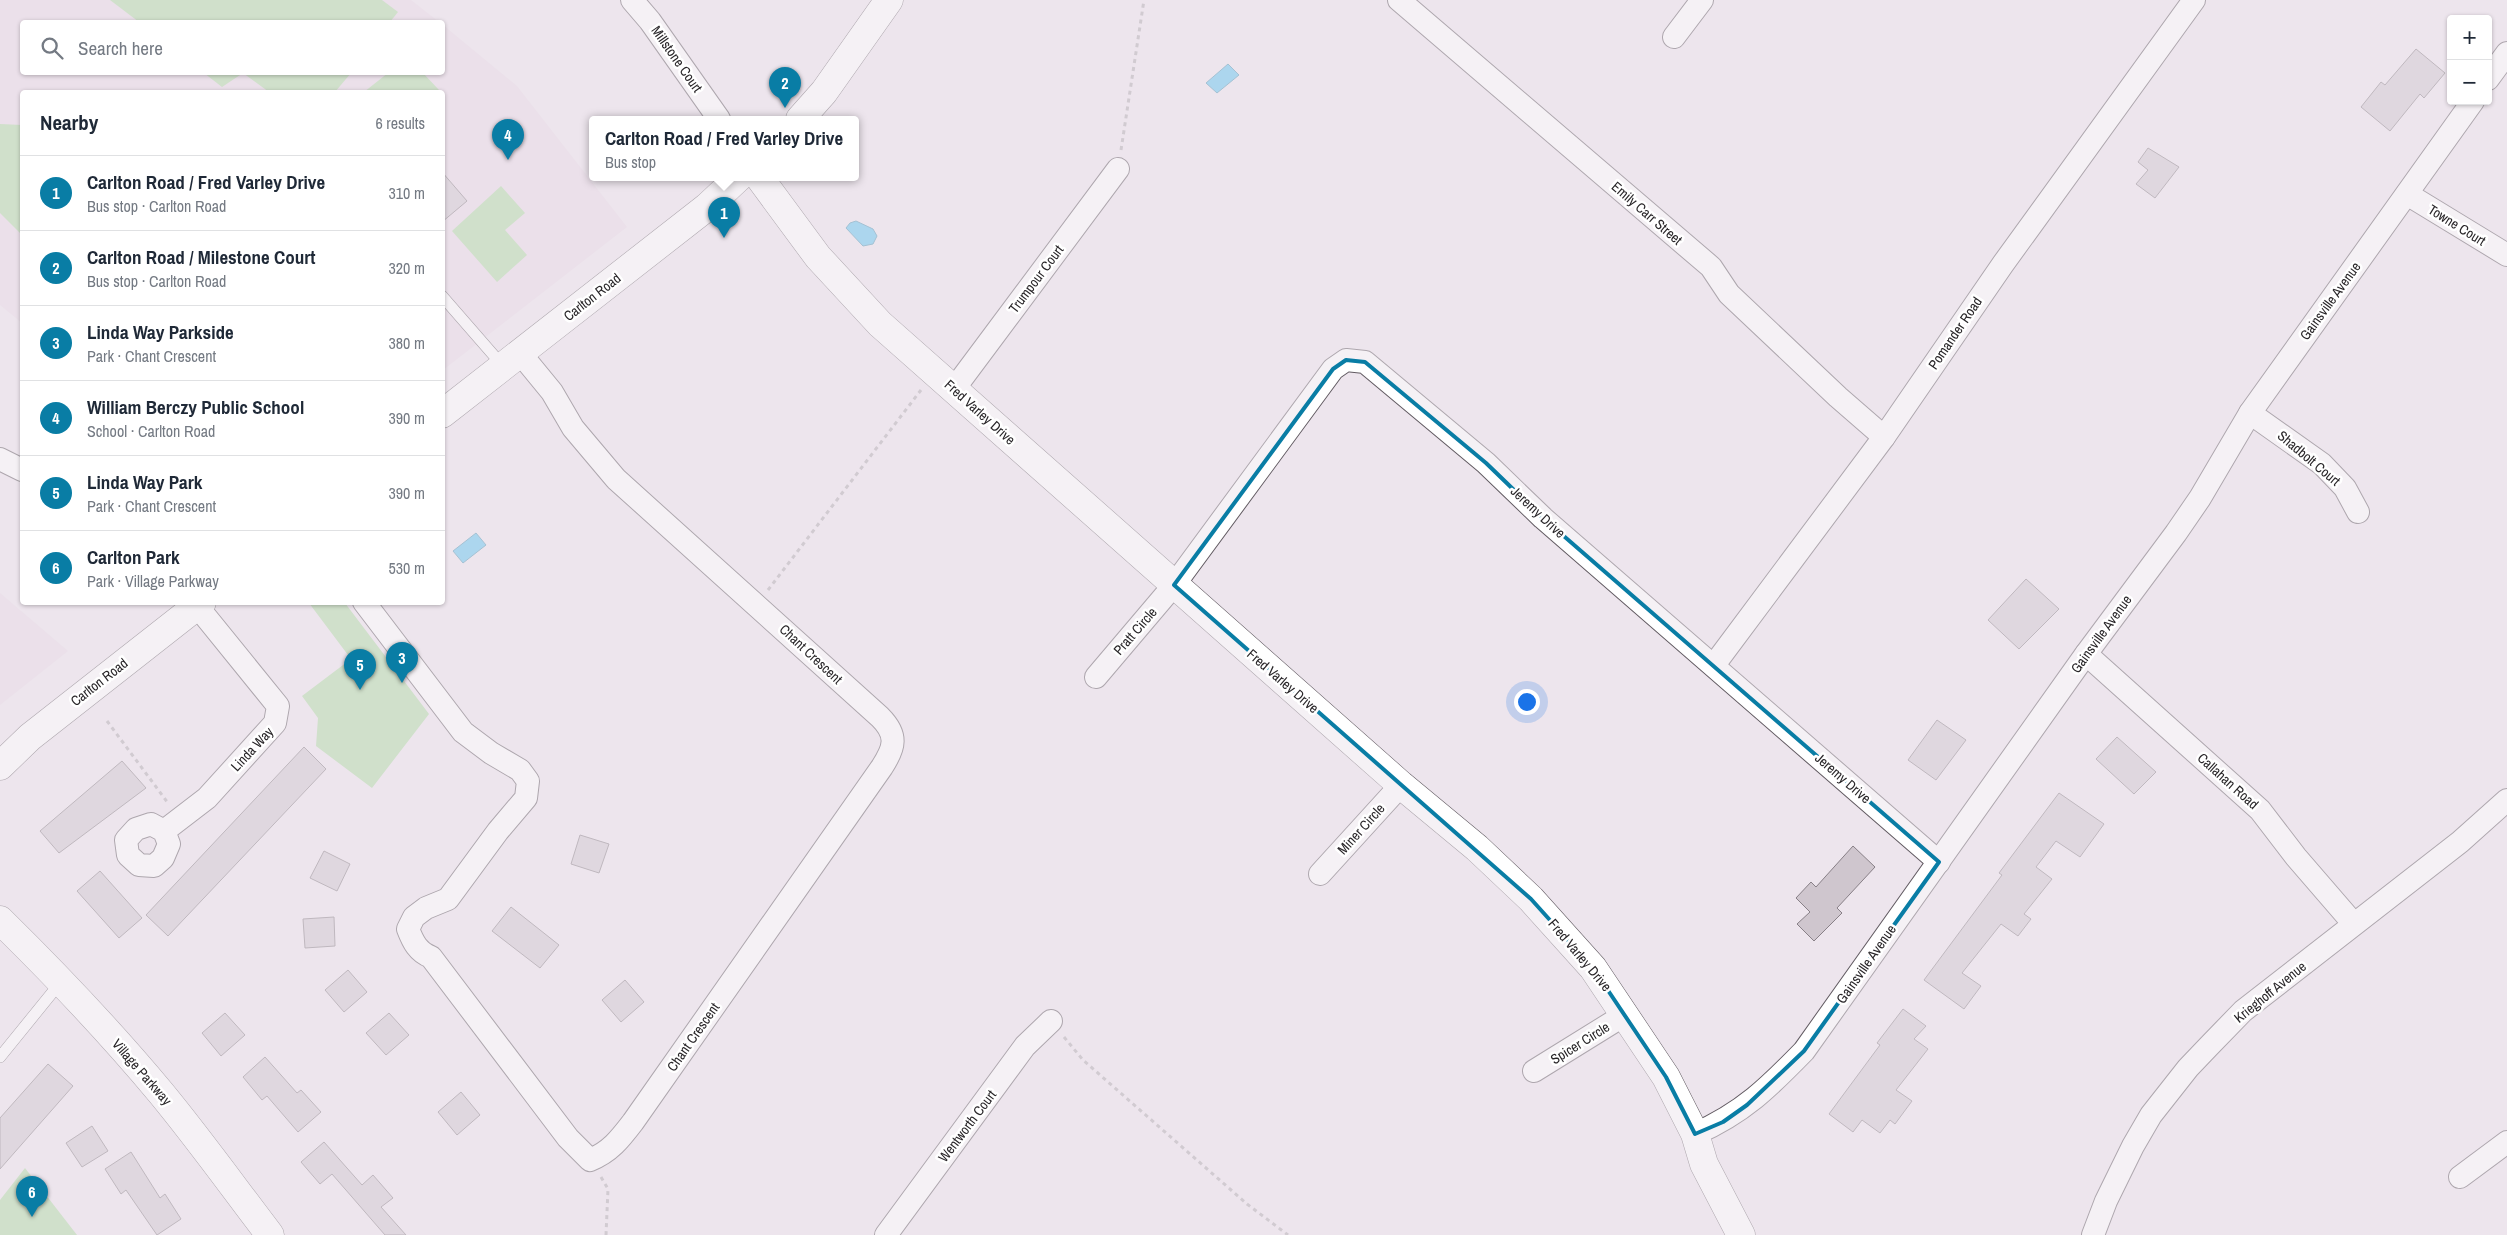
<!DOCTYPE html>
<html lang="en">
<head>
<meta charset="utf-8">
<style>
	body { margin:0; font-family:"Archivo Narrow",sans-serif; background:#f2f2f3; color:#1f2937 }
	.controls { position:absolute; right:15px; top:15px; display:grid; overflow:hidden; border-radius:5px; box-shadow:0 1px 4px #0004 }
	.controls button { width:45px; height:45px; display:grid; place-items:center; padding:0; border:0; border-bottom:1px solid #e0e1e3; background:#fff; color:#1f2937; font:25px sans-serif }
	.you { position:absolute; left:1526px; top:701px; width:18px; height:18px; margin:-12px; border:4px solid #fff; border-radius:50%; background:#1a73e8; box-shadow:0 0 0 8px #1a73e833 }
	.badge { display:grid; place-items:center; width:32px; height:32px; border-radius:50%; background:#097da5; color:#fff; font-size:16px; font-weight:700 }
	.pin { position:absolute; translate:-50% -41px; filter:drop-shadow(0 1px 2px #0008) }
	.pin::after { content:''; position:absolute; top:26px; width:18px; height:15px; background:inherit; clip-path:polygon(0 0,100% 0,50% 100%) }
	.popup { position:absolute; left:589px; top:116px; width:270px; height:65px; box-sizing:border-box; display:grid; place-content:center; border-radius:5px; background:#fff; filter:drop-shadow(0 1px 4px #0005); font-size:16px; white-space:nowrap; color:#747a83 }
	.popup b { font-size:19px; color:#1f2937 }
	.popup::after { content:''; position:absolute; left:50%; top:100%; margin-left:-10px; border:10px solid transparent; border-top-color:#fff }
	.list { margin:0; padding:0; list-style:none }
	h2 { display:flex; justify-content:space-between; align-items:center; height:65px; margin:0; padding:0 20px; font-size:21px }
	h2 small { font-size:16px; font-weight:400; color:#747a83 }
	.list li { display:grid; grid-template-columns:32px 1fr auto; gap:15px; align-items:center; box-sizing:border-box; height:75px; padding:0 20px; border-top:1px solid #e0e1e3 }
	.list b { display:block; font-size:19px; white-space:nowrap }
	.list p { margin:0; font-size:16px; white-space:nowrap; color:#747a83 }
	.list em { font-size:16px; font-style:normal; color:#747a83 }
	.icon { flex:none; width:28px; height:28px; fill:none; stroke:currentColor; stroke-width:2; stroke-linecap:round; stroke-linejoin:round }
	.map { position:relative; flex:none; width:2507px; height:1235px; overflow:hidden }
	.search { position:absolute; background:#fff; box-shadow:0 1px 4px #0004; left:20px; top:20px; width:425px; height:55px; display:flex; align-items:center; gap:12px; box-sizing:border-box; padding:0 18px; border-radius:5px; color:#747a83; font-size:19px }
	.panel { position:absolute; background:#fff; box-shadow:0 1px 4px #0004; left:20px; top:90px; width:425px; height:515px; border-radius:5px }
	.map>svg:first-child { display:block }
</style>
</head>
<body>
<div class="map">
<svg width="2507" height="1235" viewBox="0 0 2507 1235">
	<rect width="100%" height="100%" fill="#ede5ed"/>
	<!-- built -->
	<g fill="#e8d9e6">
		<polygon points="0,0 411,0 439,22 22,22 22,72 442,72 443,25 517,86 627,227 443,370 442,92 22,92 22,323 0,305"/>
		<polygon points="0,593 68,651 0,705"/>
	</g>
	<!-- green -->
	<g fill="#add9a2">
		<polygon points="110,0 382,0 398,12 390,22 139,22"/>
		<polygon points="204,73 351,73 335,92 269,92 243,73 222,87"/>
		<polygon points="388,73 423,73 439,90 436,92 364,92"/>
		<polygon points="0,124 22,125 22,235 0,213"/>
		<polygon points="501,186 525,213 505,230 527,255 497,282 452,231"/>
		<polygon points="309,603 345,603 429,714 372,788 316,746 318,718 302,696 351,659"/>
		<polygon points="25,1168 77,1235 0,1235 0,1200"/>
	</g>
	<!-- water -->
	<g fill="#5ec4ef" stroke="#4e95b4">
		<polygon points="1228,64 1239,75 1217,93 1206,83"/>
		<polygon points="856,221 873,229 877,236 873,244 863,246 846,228 850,223"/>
		<polygon points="476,533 486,545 463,563 453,551"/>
	</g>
	<!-- building -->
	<g fill="#cfc6ce" stroke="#888087">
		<polygon points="2416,49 2445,73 2424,98 2420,94 2390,131 2361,107 2381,82 2385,85"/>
		<polygon points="2148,148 2179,167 2155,198 2136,184 2148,170 2138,162"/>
		<polygon points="442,172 467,201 442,222"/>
		<polygon points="2026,579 2059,609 2019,649 1988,620"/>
		<polygon points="1937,720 1966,740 1936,780 1908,760"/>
		<polygon points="2117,737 2156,772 2134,794 2096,759"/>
		<polygon points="304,747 326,769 168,936 146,915"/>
		<polygon points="122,761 146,788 59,853 40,831"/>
		<polygon points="2059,793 2104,824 2080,857 2056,841 2036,867 2052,879 2024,914 2031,919 2018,936 2001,924 1962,973 1981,986 1964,1009 1924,980 2002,875 1999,873"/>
		<polygon points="580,835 609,844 599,873 571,864"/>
		<polygon points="1853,846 1875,867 1837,908 1842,913 1814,941 1797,924 1810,912 1796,898 1811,882 1816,887"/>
		<polygon points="324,851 350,864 337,891 310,878"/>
		<polygon points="100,871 142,918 119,938 77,891"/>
		<polygon points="511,907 559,945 540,968 492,931"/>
		<polygon points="334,917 335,946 305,948 303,919"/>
		<polygon points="348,970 367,992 344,1012 325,990"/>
		<polygon points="625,980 644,1002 621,1022 602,1000"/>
		<polygon points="1903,1009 1926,1026 1914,1039 1928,1049 1896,1090 1912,1101 1895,1124 1890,1120 1880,1133 1862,1120 1853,1132 1829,1114 1880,1045 1877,1043"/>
		<polygon points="225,1013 245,1035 221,1056 202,1033"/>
		<polygon points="389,1013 409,1035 386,1055 366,1033"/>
		<polygon points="265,1057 297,1093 301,1090 321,1112 298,1132 267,1096 262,1100 243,1077"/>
		<polygon points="48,1064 73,1086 0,1169 0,1118"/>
		<polygon points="461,1092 480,1115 457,1135 438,1112"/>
		<polygon points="92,1126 108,1151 82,1167 66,1143"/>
		<polygon points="324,1142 362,1185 373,1175 393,1198 381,1207 406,1235 385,1235 332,1174 320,1184 301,1162"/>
		<polygon points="131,1152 160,1198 165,1194 181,1219 157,1235 126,1190 121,1194 105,1169"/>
	</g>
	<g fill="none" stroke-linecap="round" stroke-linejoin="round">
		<!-- service casing -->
		<g stroke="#625b62" stroke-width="12">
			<g id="service">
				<polyline points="442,296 503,366"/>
				<polyline points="0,1057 60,983"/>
			</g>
		</g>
		<!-- minor casing -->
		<g stroke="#625b62" stroke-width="24">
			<g id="minor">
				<polyline points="632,0 650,21 719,119"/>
				<polyline points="1399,0 1711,267 1729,294 1838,397 1884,437"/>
				<polyline points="1674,37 1702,0"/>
				<polyline points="2488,79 2507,53"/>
				<polyline points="2407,194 2507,255"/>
				<polyline points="954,389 1118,169"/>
				<polyline points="2250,413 2322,464 2345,488 2358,512"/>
				<polyline points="0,459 22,470"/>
				<path d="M364,602L463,732L491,753L520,770L528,781L526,798L498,831L448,899L426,908L414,917L408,929C413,942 418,952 431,957L568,1138L590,1160C610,1152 620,1139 633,1122L882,767C895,747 898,735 880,717L616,479L573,428L552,392L520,353"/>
				<polyline points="2086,654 2260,810 2296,857 2353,923"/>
				<polyline points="1714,665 1884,437 2003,264 2194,0"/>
				<polyline points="1096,677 1174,585 1333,369 1346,360 1365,362 1486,463 1543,518 1939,862"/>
				<polyline points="164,831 169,844 163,858 154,866 139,865 128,855 126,840 136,829 151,824 164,831 207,798 275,723 278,706 197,606"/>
				<polyline points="1320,874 1401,785"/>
				<polyline points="1534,1071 1626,1014"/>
				<path d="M1695,1134C1743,1113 1769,1087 1804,1051L2086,654L2176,533L2200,498L2250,413L2473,101"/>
				<polyline points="2460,1177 2507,1142"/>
				<polyline points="886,1235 1025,1046 1051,1021"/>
				<polyline points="2093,1235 2106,1201 2133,1146 2151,1115 2188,1068 2209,1046 2243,1011 2460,842 2507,800"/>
			</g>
		</g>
		<!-- tertiary casing -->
		<g stroke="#625b62" stroke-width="29">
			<polyline id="tertiary" points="759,177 818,257 880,324 1401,785 1477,848 1531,899 1593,968 1666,1077 1695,1134 1704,1164 1741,1235"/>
		</g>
		<!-- secondary casing -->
		<g stroke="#625b62" stroke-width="29">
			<g id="secondary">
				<polyline points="800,119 824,92 889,0"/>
				<polyline points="442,414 707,207 739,177"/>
				<polyline points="0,766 30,737 202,602"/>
				<path d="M0,920C56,975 111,1033 161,1093C199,1139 234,1188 270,1235"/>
			</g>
		</g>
		<!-- path -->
		<g stroke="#b0aab0" stroke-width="3" stroke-dasharray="4 4" stroke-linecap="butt">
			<polyline points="1121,150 1144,0"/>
			<polyline points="768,590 921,390"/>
			<polyline points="107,721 168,803"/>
			<polyline points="1064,1037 1083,1060 1247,1204 1288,1235"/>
			<polyline points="601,1177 608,1189 606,1235"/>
		</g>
		<!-- service -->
		<use href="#service" stroke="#fff" stroke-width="11"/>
		<!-- minor -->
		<use href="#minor" stroke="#fff" stroke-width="22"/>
		<!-- tertiary -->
		<use href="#tertiary" stroke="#fff" stroke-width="28"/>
		<!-- secondary -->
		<use href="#secondary" stroke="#fff" stroke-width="28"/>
	</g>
	<!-- marked area -->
	<path d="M0 0H2507V1235H0ZM1346,360L1365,362L1486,463L1543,518L1939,862L1804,1051L1747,1105L1723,1122L1695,1134L1666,1077L1593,968L1531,899L1174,585L1333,369Z" fill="#ede5ed" fill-opacity=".55" fill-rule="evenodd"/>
	<path fill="none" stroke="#097da5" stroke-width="4" stroke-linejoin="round" d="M1346,360L1365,362L1486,463L1543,518L1939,862L1804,1051L1747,1105L1723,1122L1695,1134L1666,1077L1593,968L1531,899L1174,585L1333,369Z"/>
	<g text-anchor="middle" stroke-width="5" stroke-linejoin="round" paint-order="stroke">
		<!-- street labels -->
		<g font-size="14" fill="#292629" stroke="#fff">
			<text transform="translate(677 59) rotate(55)" y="5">Millstone Court</text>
			<text transform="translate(1647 213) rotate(41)" y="5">Emily Carr Street</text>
			<text transform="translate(2457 225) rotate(32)" y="5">Towne Court</text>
			<text transform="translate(1036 279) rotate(-53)" y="5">Trumpour Court</text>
			<text transform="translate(592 297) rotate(-38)" y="5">Carlton Road</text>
			<text transform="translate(2330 301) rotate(-54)" y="5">Gainsville Avenue</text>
			<text transform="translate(1955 333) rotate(-56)" y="5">Pomander Road</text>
			<text transform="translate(980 412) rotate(42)" y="5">Fred Varley Drive</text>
			<text transform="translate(2309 458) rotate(40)" y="5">Shadbolt Court</text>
			<text transform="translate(1538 512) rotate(43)" y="5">Jeremy Drive</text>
			<text transform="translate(1135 631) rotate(-49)" y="5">Pratt Circle</text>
			<text transform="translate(2101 634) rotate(-54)" y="5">Gainsville Avenue</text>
			<text transform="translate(811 654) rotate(43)" y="5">Chant Crescent</text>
			<text transform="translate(1283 681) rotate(41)" y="5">Fred Varley Drive</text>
			<text transform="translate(99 682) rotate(-38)" y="5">Carlton Road</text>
			<text transform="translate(252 749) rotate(-47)" y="5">Linda Way</text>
			<text transform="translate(1843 778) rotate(41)" y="5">Jeremy Drive</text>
			<text transform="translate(2228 781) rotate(42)" y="5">Callahan Road</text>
			<text transform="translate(1361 829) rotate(-48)" y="5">Miner Circle</text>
			<text transform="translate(1580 955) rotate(50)" y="5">Fred Varley Drive</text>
			<text transform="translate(1866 964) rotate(-55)" y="5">Gainsville Avenue</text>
			<text transform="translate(2270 992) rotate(-39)" y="5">Krieghoff Avenue</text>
			<text transform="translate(693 1037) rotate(-55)" y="5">Chant Crescent</text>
			<text transform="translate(1580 1043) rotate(-32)" y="5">Spicer Circle</text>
			<text transform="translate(142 1072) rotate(49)" y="5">Village Parkway</text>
			<text transform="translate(967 1126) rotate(-53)" y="5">Wentworth Court</text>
		</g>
	</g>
</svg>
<div class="controls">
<button>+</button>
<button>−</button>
</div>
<div class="you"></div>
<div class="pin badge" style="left:724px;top:238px">1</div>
<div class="popup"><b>Carlton Road / Fred Varley Drive</b>Bus stop</div>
<div class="pin badge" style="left:785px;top:108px">2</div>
<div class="pin badge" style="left:402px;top:683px">3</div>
<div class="pin badge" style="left:508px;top:160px">4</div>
<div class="pin badge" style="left:360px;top:690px">5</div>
<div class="pin badge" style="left:32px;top:1217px">6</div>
<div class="search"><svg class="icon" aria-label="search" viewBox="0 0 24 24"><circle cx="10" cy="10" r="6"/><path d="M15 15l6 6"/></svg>Search here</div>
<section class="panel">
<h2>Nearby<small>6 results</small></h2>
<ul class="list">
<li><span class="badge">1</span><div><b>Carlton Road / Fred Varley Drive</b><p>Bus stop · Carlton Road</p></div><em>310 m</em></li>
<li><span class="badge">2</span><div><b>Carlton Road / Milestone Court</b><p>Bus stop · Carlton Road</p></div><em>320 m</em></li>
<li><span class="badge">3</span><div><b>Linda Way Parkside</b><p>Park · Chant Crescent</p></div><em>380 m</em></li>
<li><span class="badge">4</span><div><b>William Berczy Public School</b><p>School · Carlton Road</p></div><em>390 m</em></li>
<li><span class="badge">5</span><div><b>Linda Way Park</b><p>Park · Chant Crescent</p></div><em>390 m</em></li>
<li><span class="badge">6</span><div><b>Carlton Park</b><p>Park · Village Parkway</p></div><em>530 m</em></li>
</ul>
</section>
</div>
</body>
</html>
